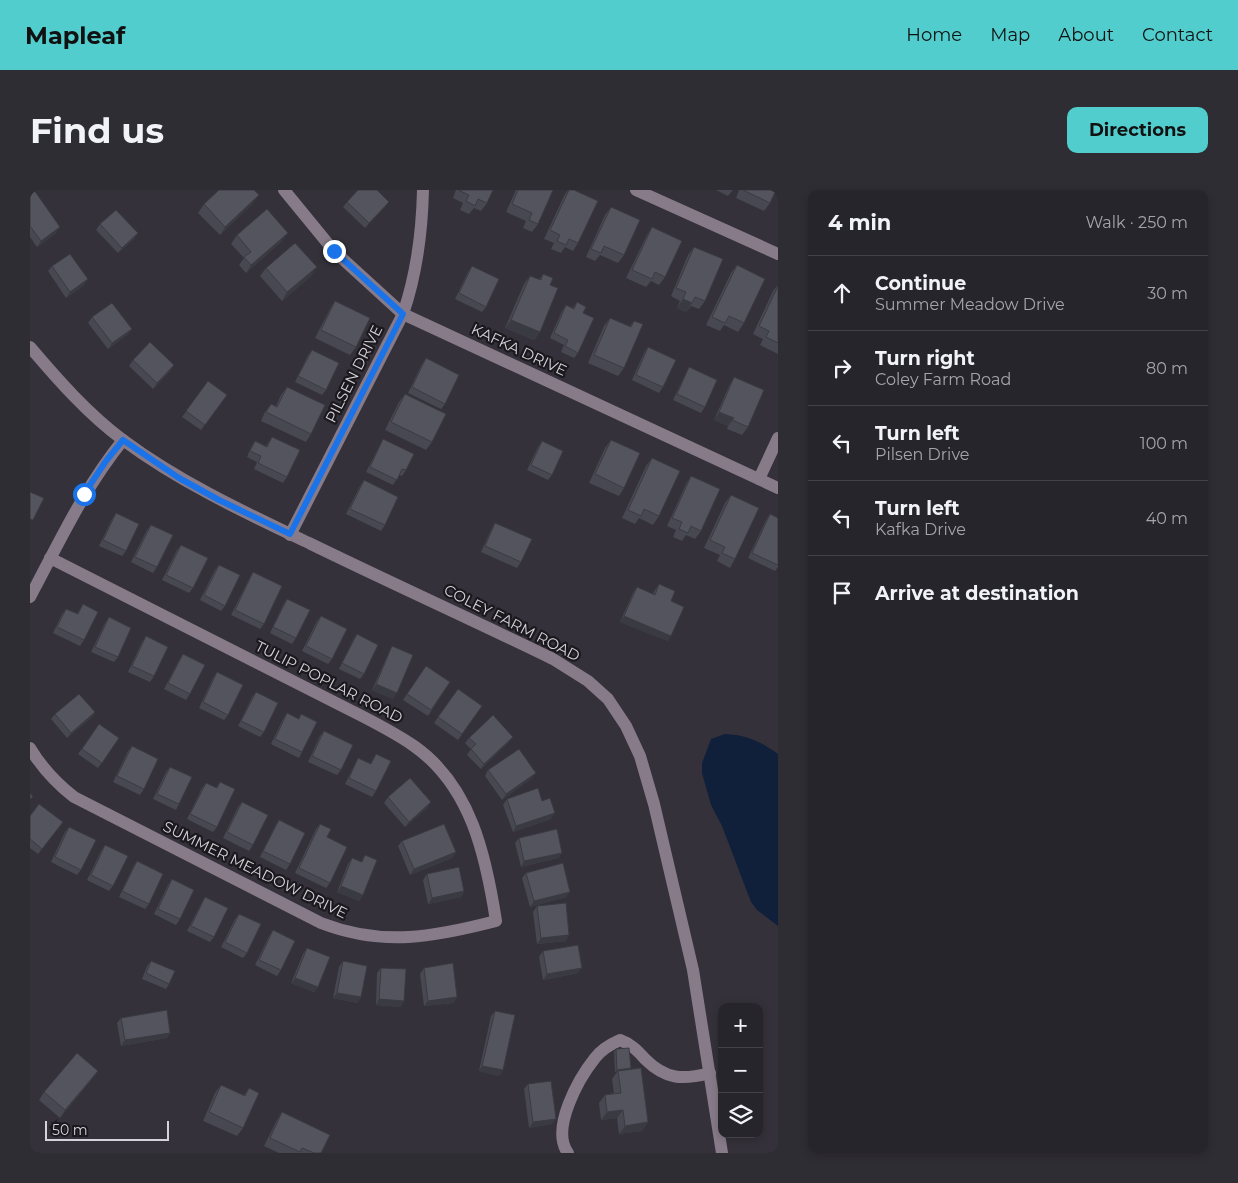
<!DOCTYPE html>
<html lang="en">
<head>
<meta charset="utf-8">
<style>
	body { margin:0; font-family:Montserrat,sans-serif; background:#2f2d34; color:#f1f3f6 }
	.controls { position:absolute; right:15px; bottom:15px; display:grid; overflow:hidden; border-radius:10px; box-shadow:0 2px 8px #0003 }
	.controls button { width:45px; height:45px; display:grid; place-items:center; padding:0; border:0; border-bottom:1px solid #434248; background:#27252c; color:#f1f3f6; font:25px sans-serif }
	.scale { position:absolute; left:15px; bottom:12px; width:124px; box-sizing:border-box; padding-left:5px; border:2px solid #d5d3d9; border-top:0; font-size:14px; line-height:18px; white-space:nowrap; color:#d5d3d9; -webkit-text-stroke:4px #1b191e; paint-order:stroke }
	.stop { position:absolute; width:15px; height:15px; margin:-11px; border:4px solid #1a73e8; border-radius:50%; background:#fff }
	.stop.end { background:#1a73e8; border-color:#fff; box-shadow:0 1px 5px #0008 }
	.list { margin:0; padding:0; list-style:none }
	h2 { display:flex; justify-content:space-between; align-items:center; height:65px; margin:0; padding:0 20px; font-size:21px }
	h2 small { font-size:16px; font-weight:400; color:#a4a5a9 }
	.list li { display:grid; grid-template-columns:32px 1fr auto; gap:15px; align-items:center; box-sizing:border-box; height:75px; padding:0 20px; border-top:1px solid #434248 }
	.list b { display:block; font-size:19px; white-space:nowrap }
	.list p { margin:0; font-size:16px; white-space:nowrap; color:#a4a5a9 }
	.list em { font-size:16px; font-style:normal; color:#a4a5a9 }
	.icon { flex:none; width:28px; height:28px; fill:none; stroke:currentColor; stroke-width:2; stroke-linecap:round; stroke-linejoin:round }
	.map { position:relative; flex:none; width:748px; height:963px; overflow:hidden; border-radius:10px }
	header { display:flex; align-items:center; gap:30px; box-sizing:border-box; height:70px; padding:0 25px; background:#52cdcd; color:#111 }
	header strong { font-size:24px }
	nav { display:flex; gap:28px; margin-inline-start:auto; font-size:18px }
	.intro { display:flex; align-items:center; justify-content:space-between; box-sizing:border-box; height:120px; padding:0 30px }
	h1 { margin:0; font-size:35px }
	.button { padding:12px 22px; border-radius:10px; background:#52cdcd; color:#111; font-size:18px; font-weight:700 }
	main { display:flex; gap:30px; padding:0 30px }
	aside { flex:1; background:#27252c; border-radius:10px; box-shadow:0 2px 8px #0003 }
	.map>svg:first-child { display:block }
</style>
</head>
<body>
<header>
<strong>Mapleaf</strong>
<nav><a>Home</a><a>Map</a><a>About</a><a>Contact</a></nav>
</header>
<div class="intro"><h1>Find us</h1><a class="button">Directions</a></div>
<main>
<div class="map">
<svg width="748" height="963" viewBox="0 0 748 963">
	<rect width="100%" height="100%" fill="#34313a"/>
	<!-- water -->
	<path fill="#10203b" d="M695,544C717,545 730,551 748,564V736L727,720L721,712L692,636L681,615L672,583V573L681,549Z"/>
	<g fill="none" stroke-linecap="round" stroke-linejoin="round">
		<!-- minor -->
		<g stroke="#887b89" stroke-width="12">
			<polyline points="254,0 304,61 373,124 748,298"/>
			<polyline points="606,0 748,64"/>
			<path d="M0,157C28,190 58,224 93,250C151,293 216,323 281,354C361,393 443,430 523,469L558,491L578,509L596,536L610,566L624,614L663,780L692,963"/>
			<polyline points="729,289 748,248"/>
			<path d="M260,345L373,124C387,83 392,44 393,0"/>
			<path d="M0,407C30,351 53,300 93,250"/>
			<path d="M0,558C12,578 26,593 44,607L291,733C353,757 404,747 466,731C456,666 441,596 384,556C364,542 342,531 320,520L20,368"/>
			<path d="M538,963C520,939 549,888 565,868C571,860 581,854 590,850C601,854 607,860 615,869C636,890 653,890 680,883"/>
		</g>
	</g>
	<!-- wall -->
	<g fill="#474851">
		<polygon points="0,0 26,43 7,57 0,47"/>
		<polygon points="426,0 463,0 457,13 451,21 444,18 439,24 430,20 433,13 423,8"/>
		<polygon points="486,0 523,0 508,34 502,42 493,38 496,31 476,22"/>
		<polygon points="538,0 544,0 548,53 543,61 535,57 531,63 521,59 524,53 514,49 534,6"/>
		<polygon points="686,0 703,0 698,6"/>
		<polygon points="709,0 746,0 740,13 734,21 706,8"/>
		<polygon points="317,12 355,17 335,38 313,17"/>
		<polygon points="223,13 190,45 168,23 174,14"/>
		<polygon points="581,17 594,65 588,73 570,65 565,71 556,67 575,25"/>
		<polygon points="70,34 108,43 104,49 88,63 66,40"/>
		<polygon points="622,37 635,87 629,95 621,91 616,97 596,88 617,45"/>
		<polygon points="207,45 252,51 216,83 209,75 214,68 201,54"/>
		<polygon points="664,57 675,111 669,119 661,116 656,122 647,118 650,111 641,106 658,65"/>
		<polygon points="707,75 714,133 708,142 694,135 690,141 676,135 701,83"/>
		<polygon points="22,76 54,95 36,108 18,81"/>
		<polygon points="442,76 456,117 452,122 425,109 438,82"/>
		<polygon points="236,78 281,86 252,111 230,86"/>
		<polygon points="513,84 510,142 504,150 475,138 494,94 500,86 509,90"/>
		<polygon points="748,95 748,164 730,155 733,149 723,144 743,101"/>
		<polygon points="305,111 326,157 320,165 285,148 300,119"/>
		<polygon points="547,112 553,123 548,163 544,168 531,162 534,155 520,148 532,121 536,115 543,118"/>
		<polygon points="62,127 102,139 98,144 78,159 58,133"/>
		<polygon points="580,128 600,136 604,131 594,178 588,186 558,173 574,136"/>
		<polygon points="618,157 633,197 629,203 602,190 614,163"/>
		<polygon points="282,160 296,200 292,205 265,192 278,165"/>
		<polygon points="396,168 415,214 411,219 378,203 392,174"/>
		<polygon points="103,170 144,175 140,181 123,199 99,176"/>
		<polygon points="659,177 675,217 671,223 643,210 656,183"/>
		<polygon points="704,187 718,237 712,245 697,239 698,236 684,230 699,196"/>
		<polygon points="178,191 197,205 171,240 152,227"/>
		<polygon points="257,197 281,244 276,252 231,231 235,222 241,214 246,216 251,205"/>
		<polygon points="375,204 402,252 396,260 355,240 369,212"/>
		<polygon points="242,247 257,287 253,293 224,279 227,272 217,267 221,257 225,251 236,256"/>
		<polygon points="353,249 376,280 372,286 369,285 363,295 336,282 350,255"/>
		<polygon points="581,250 594,298 589,306 559,293 575,258"/>
		<polygon points="512,251 522,285 518,290 497,280 508,257"/>
		<polygon points="622,268 629,326 623,335 609,328 605,334 592,328 616,276"/>
		<polygon points="661,286 671,341 665,349 656,345 652,351 643,347 646,340 637,336 656,294"/>
		<polygon points="334,290 355,335 351,341 316,324 330,296"/>
		<polygon points="701,305 705,369 700,378 687,371 690,365 674,358 695,313"/>
		<polygon points="86,323 96,361 92,366 69,356 82,329"/>
		<polygon points="740,324 748,328 748,377 745,381 718,368 736,330"/>
		<polygon points="465,333 491,372 487,378 451,362 462,338"/>
		<polygon points="121,335 127,377 123,383 101,372 117,340"/>
		<polygon points="151,355 163,398 159,403 132,390 147,360"/>
		<polygon points="189,375 195,416 191,421 170,410 185,380"/>
		<polygon points="223,382 234,434 230,439 201,425 220,387"/>
		<polygon points="629,394 641,411 638,451 590,432 603,403 607,397 623,404 625,400"/>
		<polygon points="257,409 266,448 262,454 240,443 253,415"/>
		<polygon points="53,414 54,450 50,456 23,443 32,424 36,419 47,424"/>
		<polygon points="291,426 302,469 298,474 272,461 287,431"/>
		<polygon points="79,427 88,467 84,472 61,462 75,433"/>
		<polygon points="327,444 334,484 330,489 309,479 323,450"/>
		<polygon points="116,446 124,486 120,492 98,482 112,452"/>
		<polygon points="362,456 363,509 342,500 359,462"/>
		<polygon points="153,464 160,504 156,510 134,499 149,470"/>
		<polygon points="396,476 420,492 398,526 373,510"/>
		<polygon points="187,482 198,525 194,530 169,518 183,488"/>
		<polygon points="428,499 452,516 428,550 404,533"/>
		<polygon points="226,502 234,542 230,547 208,536 222,507"/>
		<polygon points="65,522 61,528 37,548 21,529 25,524"/>
		<polygon points="257,523 268,529 271,524 272,562 269,568 241,554 253,529"/>
		<polygon points="69,534 89,548 68,578 48,564"/>
		<polygon points="294,541 311,580 307,585 278,572 290,546"/>
		<polygon points="439,548 479,552 451,579 437,565 441,559 435,553"/>
		<polygon points="102,556 114,599 110,605 83,592 98,561"/>
		<polygon points="346,564 346,601 342,607 315,594 328,568 340,574"/>
		<polygon points="140,577 149,614 146,620 123,609 136,582"/>
		<polygon points="458,580 502,588 472,610 455,586"/>
		<polygon points="190,592 187,637 183,642 157,629 172,598 176,593 186,598"/>
		<polygon points="358,607 401,612 397,618 375,637 354,613"/>
		<polygon points="477,609 512,611 521,629 483,642 473,615"/>
		<polygon points="212,612 223,655 219,661 193,648 208,617"/>
		<polygon points="0,626 33,632 8,664 0,658"/>
		<polygon points="249,630 260,674 256,680 230,667 245,636"/>
		<polygon points="290,634 297,647 300,693 296,698 265,683 286,639"/>
		<polygon points="39,637 51,680 47,685 21,672 35,642"/>
		<polygon points="489,648 532,663 528,668 491,677 485,653"/>
		<polygon points="372,651 426,662 422,668 380,685 368,656"/>
		<polygon points="75,655 83,696 79,701 57,690 71,661"/>
		<polygon points="335,665 333,705 329,711 307,702 318,674 322,668 331,672"/>
		<polygon points="107,671 119,714 115,719 89,707 103,677"/>
		<polygon points="496,683 536,707 500,717 492,688"/>
		<polygon points="397,684 434,701 431,707 398,714 393,690"/>
		<polygon points="142,689 150,729 146,735 124,724 138,695"/>
		<polygon points="175,707 184,747 180,752 157,741 172,712"/>
		<polygon points="507,716 536,751 507,754 503,722"/>
		<polygon points="209,724 217,763 213,768 191,757 205,729"/>
		<polygon points="243,740 251,780 247,786 225,775 239,746"/>
		<polygon points="277,758 288,797 284,802 261,793 273,764"/>
		<polygon points="513,761 548,783 513,790 509,767"/>
		<polygon points="121,771 139,794 136,799 112,789 117,776"/>
		<polygon points="313,771 331,807 327,813 303,808 309,777"/>
		<polygon points="351,778 374,811 370,817 346,815 347,783"/>
		<polygon points="394,778 427,807 423,813 394,816 390,784"/>
		<polygon points="465,821 473,880 469,886 449,881 461,826"/>
		<polygon points="91,828 140,843 137,848 91,856 87,833"/>
		<polygon points="586,859 601,878 601,879 618,932 612,941 589,944 587,928 571,930 569,913 575,905 584,903 582,889 587,882 585,882 584,862"/>
		<polygon points="62,889 30,928 9,910 14,902"/>
		<polygon points="498,894 522,934 499,938 494,899"/>
		<polygon points="191,895 214,905 219,898 213,938 207,946 173,931 185,903"/>
		<polygon points="252,922 291,963 249,963 234,956 247,930"/>
	</g>
	<!-- shaded-wall -->
	<g fill="#3a3b42">
		<polygon points="229,5 223,13 190,45 195,37"/>
		<polygon points="359,12 355,17 335,38 339,33"/>
		<polygon points="30,37 26,43 7,57 11,51"/>
		<polygon points="108,43 104,49 88,63 92,58"/>
		<polygon points="258,43 252,51 216,83 221,75"/>
		<polygon points="287,77 281,86 252,111 257,102"/>
		<polygon points="58,89 54,95 36,108 40,102"/>
		<polygon points="653,109 662,113 656,122 647,118"/>
		<polygon points="481,130 510,142 504,150 475,138"/>
		<polygon points="102,139 98,144 78,159 82,153"/>
		<polygon points="144,175 140,181 123,199 127,193"/>
		<polygon points="689,222 704,228 698,236 684,230"/>
		<polygon points="594,426 641,446 638,451 590,432"/>
		<polygon points="346,494 367,503 363,509 342,500"/>
		<polygon points="65,522 61,528 37,548 41,543"/>
		<polygon points="483,547 479,552 451,579 454,574"/>
		<polygon points="506,583 502,588 472,610 476,604"/>
		<polygon points="401,612 397,618 375,637 379,632"/>
		<polygon points="525,623 521,629 483,642 486,636"/>
		<polygon points="426,662 422,668 380,685 384,679"/>
		<polygon points="532,663 528,668 491,677 494,671"/>
		<polygon points="311,696 333,705 329,711 307,702"/>
		<polygon points="434,701 431,707 398,714 402,708"/>
		<polygon points="540,702 536,707 500,717 504,711"/>
		<polygon points="539,745 536,751 507,754 511,748"/>
		<polygon points="552,778 548,783 513,790 517,784"/>
		<polygon points="265,788 288,797 284,802 261,793"/>
		<polygon points="307,803 331,807 327,813 303,808"/>
		<polygon points="427,807 423,813 394,816 398,811"/>
		<polygon points="349,809 374,811 370,817 346,815"/>
		<polygon points="140,843 137,848 91,856 95,850"/>
		<polygon points="452,876 473,880 469,886 449,881"/>
		<polygon points="601,878 599,881 588,881 587,882 585,882 587,880"/>
		<polygon points="68,881 62,889 30,928 35,920"/>
		<polygon points="593,920 587,928 571,930 577,922"/>
		<polygon points="526,929 522,934 499,938 503,932"/>
		<polygon points="618,932 612,941 589,944 595,936"/>
	</g>
	<!-- building -->
	<g fill="#53545e" stroke="#3a3b42">
		<polygon points="0,0 4,0 30,37 11,51 0,36"/>
		<polygon points="189,0 224,0 229,5 195,37 174,14"/>
		<polygon points="328,0 347,0 359,12 339,33 317,12"/>
		<polygon points="428,0 463,0 457,13 448,9 445,16 436,11 439,5"/>
		<polygon points="488,0 523,0 508,34 499,30 502,23 482,14"/>
		<polygon points="539,0 544,0 568,11 548,53 539,49 536,55 527,51 530,45 520,40"/>
		<polygon points="713,0 746,0 740,13"/>
		<polygon points="581,17 610,30 594,65 574,56 571,63 561,59"/>
		<polygon points="237,19 258,43 221,75 214,67 221,62 207,45"/>
		<polygon points="86,20 108,43 92,58 70,34"/>
		<polygon points="622,37 652,51 635,87 625,82 622,89 602,80"/>
		<polygon points="265,53 287,77 257,102 236,78"/>
		<polygon points="664,57 693,69 675,111 665,107 662,113 653,109 656,102 646,98"/>
		<polygon points="40,64 58,89 40,102 22,76"/>
		<polygon points="707,75 735,89 714,133 699,126 695,133 682,127"/>
		<polygon points="442,76 469,89 456,117 429,103"/>
		<polygon points="513,84 523,88 520,95 528,98 510,142 481,130 500,86 511,90"/>
		<polygon points="748,96 748,153 736,147 739,141 729,136"/>
		<polygon points="305,111 340,128 326,157 291,140"/>
		<polygon points="547,112 556,117 553,123 564,128 548,163 535,156 538,150 524,143 536,115 544,119"/>
		<polygon points="82,113 102,139 82,153 62,127"/>
		<polygon points="580,128 601,137 604,131 613,134 594,178 564,165"/>
		<polygon points="120,152 144,175 127,193 103,170"/>
		<polygon points="618,157 646,170 633,197 606,185"/>
		<polygon points="282,160 309,173 296,200 268,186"/>
		<polygon points="396,168 429,185 415,214 382,197"/>
		<polygon points="659,177 687,190 675,217 647,204"/>
		<polygon points="704,187 734,200 718,237 702,230 704,228 689,222"/>
		<polygon points="178,191 197,205 175,235 156,221"/>
		<polygon points="257,197 295,215 281,244 236,222 241,214 247,217"/>
		<polygon points="375,204 416,224 402,252 361,232"/>
		<polygon points="242,247 270,260 257,287 228,273 231,266 220,261 225,251 237,257"/>
		<polygon points="353,249 384,264 376,280 372,279 367,290 340,277"/>
		<polygon points="581,250 610,263 594,298 565,284"/>
		<polygon points="512,251 533,261 522,285 501,275"/>
		<polygon points="622,268 650,281 629,326 614,319 611,326 598,320"/>
		<polygon points="661,286 690,299 671,341 661,336 658,343 649,339 652,332 642,328"/>
		<polygon points="334,290 368,307 355,335 320,319"/>
		<polygon points="0,302 14,308 3,330 0,329"/>
		<polygon points="701,305 729,318 705,369 692,363 695,357 680,350"/>
		<polygon points="86,323 109,334 96,361 73,350"/>
		<polygon points="740,324 748,328 748,375 722,363"/>
		<polygon points="465,333 502,349 491,372 455,356"/>
		<polygon points="121,335 143,345 127,377 105,367"/>
		<polygon points="151,355 178,368 163,398 136,385"/>
		<polygon points="189,375 210,385 195,416 174,405"/>
		<polygon points="223,382 252,396 234,434 205,420"/>
		<polygon points="629,394 645,401 641,411 654,417 641,446 594,426 607,397 625,405"/>
		<polygon points="257,409 280,420 266,448 243,437"/>
		<polygon points="53,414 68,422 54,450 27,437 36,419 48,424"/>
		<polygon points="291,426 317,439 302,469 276,456"/>
		<polygon points="79,427 101,438 88,467 65,457"/>
		<polygon points="327,444 348,455 334,484 312,473"/>
		<polygon points="116,446 138,457 124,486 102,476"/>
		<polygon points="362,456 383,465 367,503 346,494"/>
		<polygon points="153,464 175,475 160,504 138,493"/>
		<polygon points="396,476 420,492 401,520 377,504"/>
		<polygon points="187,482 213,495 198,525 173,512"/>
		<polygon points="428,499 452,516 432,544 408,527"/>
		<polygon points="226,502 248,513 234,542 211,531"/>
		<polygon points="49,504 65,522 41,543 25,524"/>
		<polygon points="257,523 269,529 271,524 287,532 272,562 245,549"/>
		<polygon points="463,525 483,547 454,574 441,559 446,554 439,548"/>
		<polygon points="69,534 89,548 72,573 52,559"/>
		<polygon points="294,541 323,555 311,580 282,566"/>
		<polygon points="102,556 128,569 114,599 87,586"/>
		<polygon points="489,559 506,583 476,604 458,580"/>
		<polygon points="346,564 361,571 346,601 319,588 328,568 341,574"/>
		<polygon points="140,577 162,587 149,614 127,604"/>
		<polygon points="380,588 401,612 379,632 358,607"/>
		<polygon points="190,592 205,599 187,637 160,624 176,593 187,598"/>
		<polygon points="508,598 512,611 520,608 525,623 486,636 477,609"/>
		<polygon points="0,603 3,607 0,609"/>
		<polygon points="212,612 238,625 223,655 197,642"/>
		<polygon points="9,614 33,632 12,659 0,649 0,626"/>
		<polygon points="249,630 275,643 260,674 233,661"/>
		<polygon points="290,634 301,639 297,647 317,657 300,693 269,678"/>
		<polygon points="414,634 426,662 384,679 372,651"/>
		<polygon points="39,637 66,650 51,680 25,667"/>
		<polygon points="527,639 532,663 494,671 489,648"/>
		<polygon points="75,655 98,666 83,696 61,685"/>
		<polygon points="335,665 347,670 333,705 311,696 322,668 332,672"/>
		<polygon points="107,671 133,684 119,714 92,701"/>
		<polygon points="533,673 540,702 504,711 496,683"/>
		<polygon points="429,677 434,701 402,708 397,684"/>
		<polygon points="142,689 164,700 150,729 128,719"/>
		<polygon points="175,707 198,718 184,747 161,736"/>
		<polygon points="536,713 539,745 511,748 507,716"/>
		<polygon points="209,724 231,734 217,763 195,752"/>
		<polygon points="243,740 265,751 251,780 229,770"/>
		<polygon points="548,755 552,778 517,784 513,761"/>
		<polygon points="277,758 300,767 288,797 265,788"/>
		<polygon points="121,771 145,781 139,794 116,783"/>
		<polygon points="313,771 337,776 331,807 307,803"/>
		<polygon points="423,773 427,807 398,811 394,778"/>
		<polygon points="351,778 376,779 374,811 349,809"/>
		<polygon points="137,820 140,843 95,850 91,828"/>
		<polygon points="465,821 485,825 473,880 452,876"/>
		<polygon points="599,858 601,878 587,880 586,859"/>
		<polygon points="47,863 68,881 35,920 14,902"/>
		<polygon points="611,878 618,932 595,936 593,920 577,922 575,905 591,903 588,881"/>
		<polygon points="521,891 526,929 503,932 498,894"/>
		<polygon points="191,895 215,906 219,898 229,903 213,938 179,922"/>
		<polygon points="252,922 300,945 291,963 284,963 272,958 270,962 240,948"/>
	</g>
	<g fill="none" stroke-linecap="round" stroke-linejoin="round">
		<!-- route -->
		<polyline stroke="#1a73e8" stroke-width="6" points="54,304 76,271 93,250 149,288 189,310 260,344 373,124 304,61"/>
	</g>
	<g text-anchor="middle" stroke-width="4.5" stroke-linejoin="round" paint-order="stroke">
		<!-- street labels -->
		<g font-size="15" fill="#d5d3d9" stroke="#1b191e">
			<text transform="translate(489 160) rotate(25)" y="5">KAFKA DRIVE</text>
			<text transform="translate(324 184) rotate(-63)" y="5">PILSEN DRIVE</text>
			<text transform="translate(482 433) rotate(27)" y="5">COLEY FARM ROAD</text>
			<text transform="translate(299 492) rotate(27)" y="5">TULIP POPLAR ROAD</text>
			<text transform="translate(225 680) rotate(26)" y="5">SUMMER MEADOW DRIVE</text>
		</g>
	</g>
</svg>
<div class="controls">
<button>+</button>
<button>−</button>
<button><svg class="icon" aria-label="layers" viewBox="0 0 24 24"><path d="M12 4l9 5-9 5-9-5zM3 14l9 5 9-5"/></svg></button>
</div>
<div class="scale">50 m</div>
<div class="stop" style="left:54px;top:304px"></div>
<div class="stop end" style="left:304px;top:61px"></div>
</div>
<aside>
<h2>4 min<small>Walk · 250 m</small></h2>
<ul class="list">
<li><svg class="icon" aria-label="ahead" viewBox="0 0 24 24"><path d="M12 20V5M6 11l6-6 6 6"/></svg><div><b>Continue</b><p>Summer Meadow Drive</p></div><em>30 m</em></li>
<li><svg class="icon" aria-label="right" viewBox="0 0 24 24"><path d="M7 20v-9h11M14 6l5 5-5 5"/></svg><div><b>Turn right</b><p>Coley Farm Road</p></div><em>80 m</em></li>
<li><svg class="icon" aria-label="left" viewBox="0 0 24 24"><path d="M17 20v-9H6M10 6l-5 5 5 5"/></svg><div><b>Turn left</b><p>Pilsen Drive</p></div><em>100 m</em></li>
<li><svg class="icon" aria-label="left" viewBox="0 0 24 24"><path d="M17 20v-9H6M10 6l-5 5 5 5"/></svg><div><b>Turn left</b><p>Kafka Drive</p></div><em>40 m</em></li>
<li><svg class="icon" aria-label="arrive" viewBox="0 0 24 24"><path d="M6 21V4h12l-3 4 3 4H6"/></svg><div><b>Arrive at destination</b></div></li>
</ul>
</aside>
</main>
</body>
</html>
